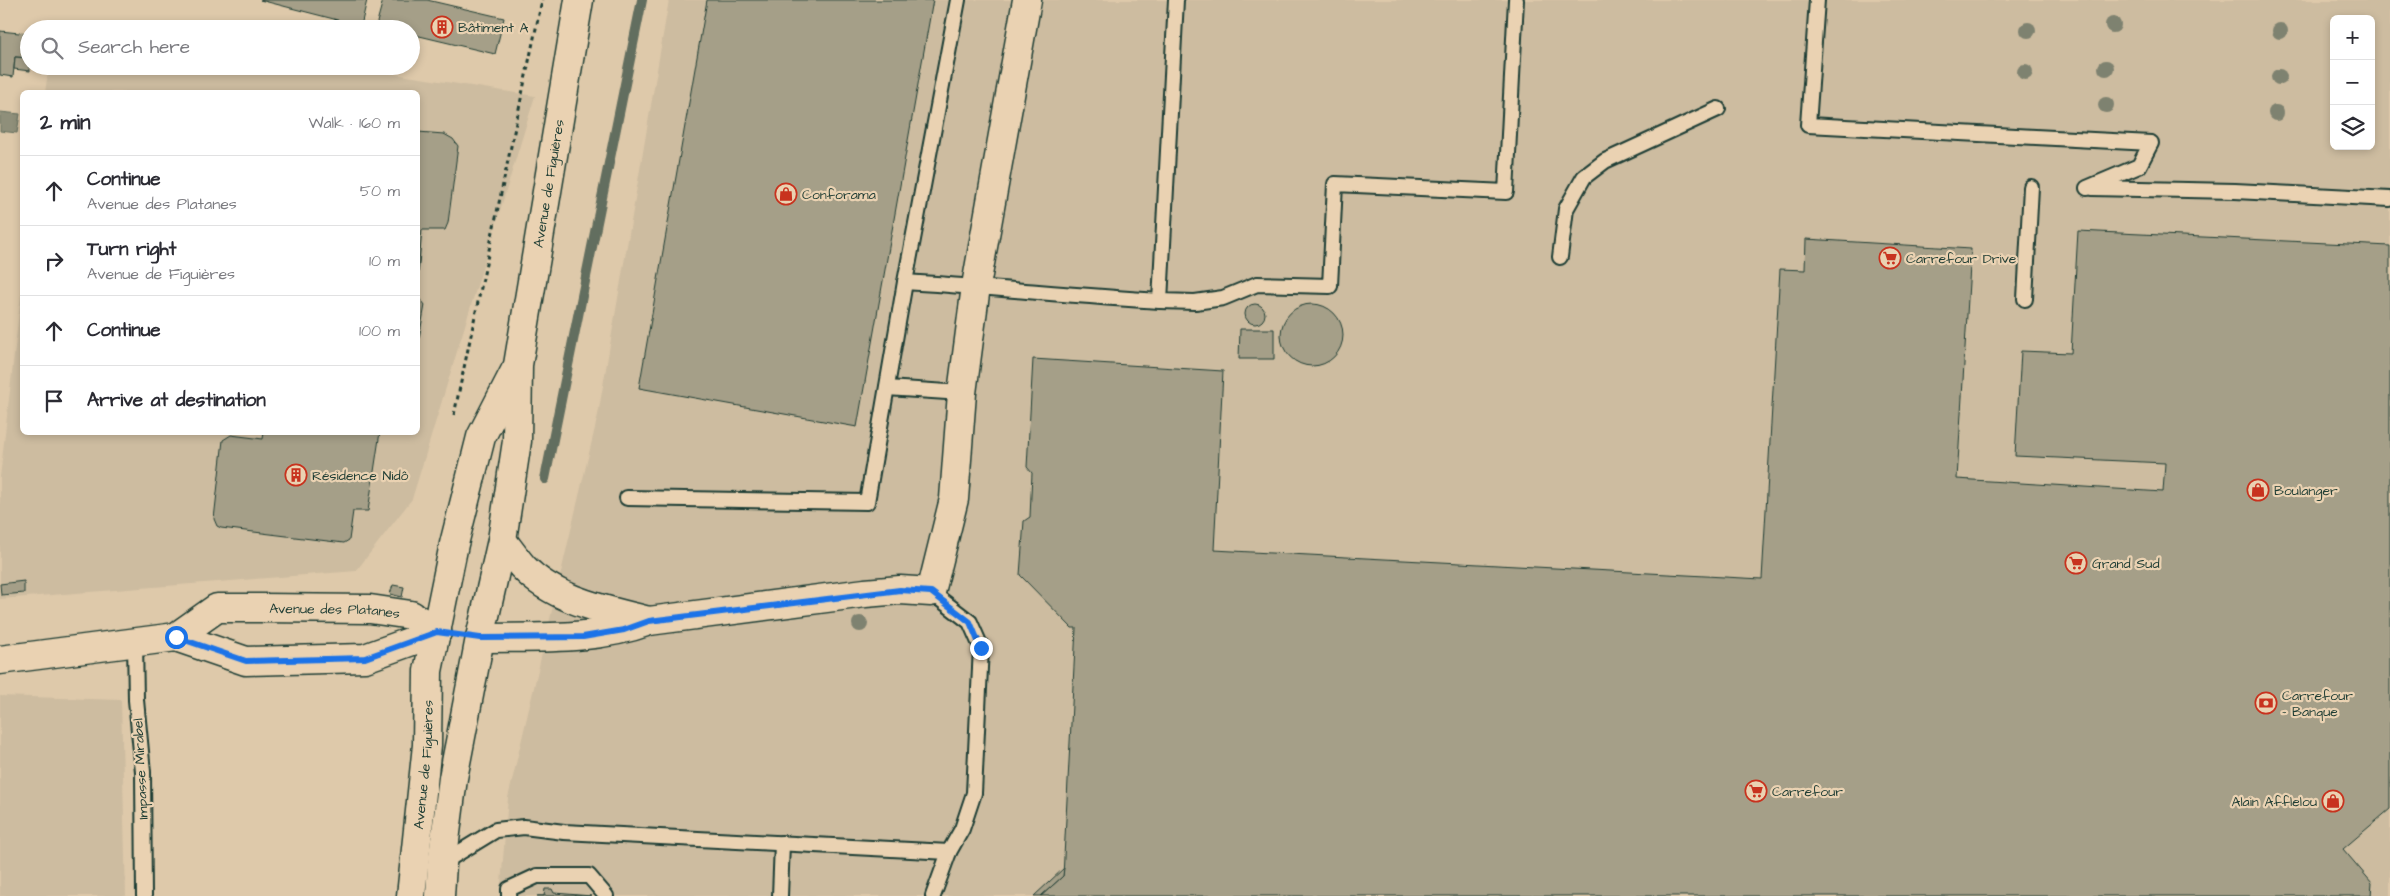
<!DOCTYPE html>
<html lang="en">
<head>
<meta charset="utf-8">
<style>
	body { margin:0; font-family:"Architects Daughter",sans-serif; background:#f2f2f3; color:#2b2b33 }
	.controls { position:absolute; right:15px; top:15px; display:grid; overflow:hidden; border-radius:8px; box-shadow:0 2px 8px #0003 }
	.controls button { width:45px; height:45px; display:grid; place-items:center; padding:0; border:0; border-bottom:1px solid #e1e1e2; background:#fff; color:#2b2b33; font:25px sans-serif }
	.stop { position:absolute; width:15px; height:15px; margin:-11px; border:4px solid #1a73e8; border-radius:50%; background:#fff }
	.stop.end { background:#1a73e8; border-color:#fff; box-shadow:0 1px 5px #0008 }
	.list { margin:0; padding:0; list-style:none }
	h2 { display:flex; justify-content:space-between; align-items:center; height:65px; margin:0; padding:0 20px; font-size:21px }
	h2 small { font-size:16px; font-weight:400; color:#7c7c81 }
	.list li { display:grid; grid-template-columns:32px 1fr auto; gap:15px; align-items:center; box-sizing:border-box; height:70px; padding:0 20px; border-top:1px solid #e1e1e2 }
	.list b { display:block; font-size:19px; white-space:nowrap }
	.list p { margin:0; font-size:16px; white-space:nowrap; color:#7c7c81 }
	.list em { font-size:16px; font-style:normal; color:#7c7c81 }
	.icon { flex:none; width:28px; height:28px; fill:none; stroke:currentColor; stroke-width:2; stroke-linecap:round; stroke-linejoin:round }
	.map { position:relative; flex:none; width:2390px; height:896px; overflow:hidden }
	.search { position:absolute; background:#fff; box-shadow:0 2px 8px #0003; left:20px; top:20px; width:400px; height:55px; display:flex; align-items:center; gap:12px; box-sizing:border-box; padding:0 18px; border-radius:28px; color:#7c7c81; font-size:19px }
	.panel { position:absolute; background:#fff; box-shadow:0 2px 8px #0003; left:20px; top:90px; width:400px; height:345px; border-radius:8px }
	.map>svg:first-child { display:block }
</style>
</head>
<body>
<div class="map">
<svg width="2390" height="896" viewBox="0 0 2390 896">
	<rect width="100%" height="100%" fill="#dec9aa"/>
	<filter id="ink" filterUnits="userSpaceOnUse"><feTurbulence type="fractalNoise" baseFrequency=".02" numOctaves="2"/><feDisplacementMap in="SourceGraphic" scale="10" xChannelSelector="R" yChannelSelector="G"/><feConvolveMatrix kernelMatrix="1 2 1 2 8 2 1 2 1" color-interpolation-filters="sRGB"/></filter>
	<g filter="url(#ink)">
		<!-- built -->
		<g fill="#cdbca0" fill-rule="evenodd">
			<path d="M669,0H2390V896H500L508,798L598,415ZM2334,19H2371V146H2334Z"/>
			<polygon points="54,22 100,29 53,29"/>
			<polygon points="49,66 343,66 535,96 412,499 356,571 0,599 0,477 22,286 22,432 418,432 418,92 45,92"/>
			<polygon points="0,696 121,700 126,896 0,896"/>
		</g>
		<!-- water -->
		<polygon fill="#8f8f7a" stroke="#626e5e" points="0,112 20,114 17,133 0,131"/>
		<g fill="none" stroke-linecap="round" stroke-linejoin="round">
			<!-- stream -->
			<polyline stroke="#626e5e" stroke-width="10" points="545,479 642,0"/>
		</g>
		<!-- building -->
		<g fill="#a59f88" stroke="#1f3d34">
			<polygon points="260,0 367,0 361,26"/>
			<polygon points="383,0 427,0 504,18 495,54 411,34 411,29 389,29 376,26"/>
			<polygon points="707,0 933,0 857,427 639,388"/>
			<polygon points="0,31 29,34 29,58 15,57 13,77 0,75"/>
			<polygon points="15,57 29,58 30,71 14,69"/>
			<polygon points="418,132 444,134 453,139 458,146 448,223 445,230 422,230 418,276"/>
			<polygon points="2078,231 2390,246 2390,809 2343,849 2372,883 2371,896 1041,896 1063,876 1076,628 1072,628 1020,575 1024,521 1030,517 1032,473 1027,467 1033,359 1223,371 1214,550 1762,579 1780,269 1805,270 1806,239 1971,249 1957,479 2163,492 2165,463 2015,456 2021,351 2071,353"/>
			<polygon points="418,295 425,305 418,344"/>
			<circle cx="1312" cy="335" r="31"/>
			<circle cx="1255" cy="314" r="10"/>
			<polygon points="1240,329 1274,329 1274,359 1239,359"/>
			<polygon points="264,432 380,432 368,511 353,511 349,540 344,543 221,528 217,526 214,519 223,440 231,435 263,439"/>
			<polygon points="24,581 24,593 1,595 0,584"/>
			<polygon points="393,585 404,587 402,597 390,594"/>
			<polygon points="1064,868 1063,876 1041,896 1034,896"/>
			<polygon points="545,889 552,889 554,893 592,896 537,896 544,896"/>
		</g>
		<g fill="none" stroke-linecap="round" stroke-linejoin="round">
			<!-- service casing -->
			<g stroke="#1f3d34" stroke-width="18">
				<g id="service">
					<polyline points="1176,0 1160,301 1195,302 1223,298 1257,284 1330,286 1335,184 1506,192 1516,0"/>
					<polyline points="1817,0 1808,125 2151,143 2139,166 2087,188"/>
					<polyline points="2092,188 2235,191 2390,199"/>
					<polyline points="1560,257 1566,209 1584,177 1605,161 1718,109"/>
					<path d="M905,282C990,287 1075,296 1160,301"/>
					<polyline points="2025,299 2031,187"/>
					<polyline points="887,388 962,393"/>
					<polyline points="627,498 867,502 905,282 958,0"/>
					<polyline points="135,642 136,700 143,772 144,896"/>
					<polyline points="442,863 496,830 524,827 564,832 949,852 962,829 974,793 981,647 970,622 931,592"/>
					<polyline points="509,896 509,889 537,876 589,876 606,896"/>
					<polyline points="780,896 782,843"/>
					<polyline points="933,896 949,852"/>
				</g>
			</g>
			<!-- minor casing -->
			<g stroke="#1f3d34" stroke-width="31">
				<g id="minor">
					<path d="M502,540C509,549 516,559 523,567C555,601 607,610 649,621"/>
					<path d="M480,638C538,637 595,641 649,621L865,593L900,590L931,592L954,499L962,393L976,286L1027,0"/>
				</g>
			</g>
			<!-- tertiary casing -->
			<g stroke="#1f3d34" stroke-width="31">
				<g id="tertiary">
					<path id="s1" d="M176,637L217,608H261L370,609L411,615L437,632"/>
					<polyline points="0,660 176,637 246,661 365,658 437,632"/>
				</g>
			</g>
			<!-- secondary casing -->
			<g stroke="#1f3d34" stroke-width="31">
				<g id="secondary">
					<path id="s2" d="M411,896L427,745L428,671L454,544L481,437L515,371"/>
					<path id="s3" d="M440,896L442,864L453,778L480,638L502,540L517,441L518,365L579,0"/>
				</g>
			</g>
			<!-- path -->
			<polyline stroke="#1f3d34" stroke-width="3" stroke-dasharray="4 4" stroke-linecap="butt" points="454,415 542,0"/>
			<!-- service -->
			<use href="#service" stroke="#ead2b2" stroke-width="14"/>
			<!-- minor -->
			<use href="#minor" stroke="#ead2b2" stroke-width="28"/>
			<!-- tertiary -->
			<use href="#tertiary" stroke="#ead2b2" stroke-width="28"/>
			<!-- secondary -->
			<use href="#secondary" stroke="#ead2b2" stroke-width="28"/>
		</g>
		<!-- trees -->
		<g fill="#7e826f">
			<circle cx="2113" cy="25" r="8"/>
			<circle cx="2028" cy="30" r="8"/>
			<circle cx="2280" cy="31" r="8"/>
			<circle cx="2106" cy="68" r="8"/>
			<circle cx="2025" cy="72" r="8"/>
			<circle cx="2279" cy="77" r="8"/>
			<circle cx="2106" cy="105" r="8"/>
			<circle cx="2276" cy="113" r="8"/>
			<circle cx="860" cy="624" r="8"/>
		</g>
	</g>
	<g fill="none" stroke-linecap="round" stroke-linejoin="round" filter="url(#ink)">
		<!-- route -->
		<polyline stroke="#1a73e8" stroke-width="6" points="176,637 246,661 365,658 437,632 480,638 583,637 624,630 649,621 900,590 931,592 970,622 981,648"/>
	</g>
	<!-- icons -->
	<defs>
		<g id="building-ring" transform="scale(1.125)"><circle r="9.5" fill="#ead2b2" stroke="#c8321e" stroke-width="1.5"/><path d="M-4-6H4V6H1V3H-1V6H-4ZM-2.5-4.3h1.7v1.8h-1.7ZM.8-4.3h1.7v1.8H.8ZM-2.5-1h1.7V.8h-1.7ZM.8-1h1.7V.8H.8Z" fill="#c8321e"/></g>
		<g id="shop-ring" transform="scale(1.125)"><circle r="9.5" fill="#ead2b2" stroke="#c8321e" stroke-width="1.5"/><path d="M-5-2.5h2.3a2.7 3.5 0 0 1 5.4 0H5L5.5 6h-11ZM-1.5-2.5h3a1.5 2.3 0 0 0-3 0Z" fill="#c8321e"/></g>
		<g id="supermarket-ring" transform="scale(1.125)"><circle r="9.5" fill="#ead2b2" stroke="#c8321e" stroke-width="1.5"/><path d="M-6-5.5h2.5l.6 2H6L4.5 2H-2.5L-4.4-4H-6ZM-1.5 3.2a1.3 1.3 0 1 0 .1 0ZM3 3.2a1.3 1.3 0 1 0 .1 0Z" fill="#c8321e"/></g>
		<g id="bank-ring" transform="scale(1.125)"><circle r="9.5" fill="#ead2b2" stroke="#c8321e" stroke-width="1.5"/><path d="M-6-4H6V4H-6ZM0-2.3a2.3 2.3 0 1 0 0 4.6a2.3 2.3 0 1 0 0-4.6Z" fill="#c8321e"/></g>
	</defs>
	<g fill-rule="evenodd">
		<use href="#building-ring" x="442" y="27"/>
		<use href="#shop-ring" x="786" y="194"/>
		<use href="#supermarket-ring" x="1890" y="258"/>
		<use href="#building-ring" x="296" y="475"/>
		<use href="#shop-ring" x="2258" y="490"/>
		<use href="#supermarket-ring" x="2076" y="563"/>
		<use href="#bank-ring" x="2266" y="703"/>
		<use href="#supermarket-ring" x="1756" y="791"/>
		<use href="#shop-ring" x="2333" y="801"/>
	</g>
	<g text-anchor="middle" stroke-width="4.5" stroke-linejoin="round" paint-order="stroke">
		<!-- poi labels -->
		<g font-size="14" fill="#1f3d34" stroke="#ead2b2" text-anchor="start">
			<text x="458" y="32">Bâtiment A</text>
			<text x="802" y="199">Conforama</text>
			<text x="1906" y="263">Carrefour Drive</text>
			<text x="312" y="480">Résidence Nidô</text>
			<text x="2274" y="495">Boulanger</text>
			<text x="2092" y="568">Grand Sud</text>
			<text x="2282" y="700">Carrefour<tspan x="2282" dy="16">- Banque</tspan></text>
			<text x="1772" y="796">Carrefour</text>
			<text x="2317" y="806" text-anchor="end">Alain Afflelou</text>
		</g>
		<!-- street labels -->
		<g font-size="14" fill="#1f3d34" stroke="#ead2b2">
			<text dy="5" stroke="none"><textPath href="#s3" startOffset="722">Avenue de Figuières</textPath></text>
			<text dy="5" stroke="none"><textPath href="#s1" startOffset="168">Avenue des Platanes</textPath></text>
			<text dy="5" stroke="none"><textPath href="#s2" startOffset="132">Avenue de Figuières</textPath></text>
			<text transform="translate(140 769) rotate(-93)" y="5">Impasse Mirabel</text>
		</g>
	</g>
</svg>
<div class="controls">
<button>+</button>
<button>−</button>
<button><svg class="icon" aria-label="layers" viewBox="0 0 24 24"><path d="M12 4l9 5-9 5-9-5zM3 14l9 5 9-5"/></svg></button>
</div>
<div class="stop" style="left:176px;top:637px"></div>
<div class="stop end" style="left:981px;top:648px"></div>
<div class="search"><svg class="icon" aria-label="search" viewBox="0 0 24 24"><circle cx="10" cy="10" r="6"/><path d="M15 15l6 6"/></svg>Search here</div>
<section class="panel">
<h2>2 min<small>Walk · 160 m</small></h2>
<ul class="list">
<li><svg class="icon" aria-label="ahead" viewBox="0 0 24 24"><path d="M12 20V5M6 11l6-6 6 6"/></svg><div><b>Continue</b><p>Avenue des Platanes</p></div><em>50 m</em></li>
<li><svg class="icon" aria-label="right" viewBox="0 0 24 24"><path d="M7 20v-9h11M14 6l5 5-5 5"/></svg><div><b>Turn right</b><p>Avenue de Figuières</p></div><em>10 m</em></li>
<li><svg class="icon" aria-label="ahead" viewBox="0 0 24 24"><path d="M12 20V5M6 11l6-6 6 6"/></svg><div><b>Continue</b></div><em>100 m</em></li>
<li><svg class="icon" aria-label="arrive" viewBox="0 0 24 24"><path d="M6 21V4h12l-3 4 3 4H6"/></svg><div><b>Arrive at destination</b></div></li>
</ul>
</section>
</div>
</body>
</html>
